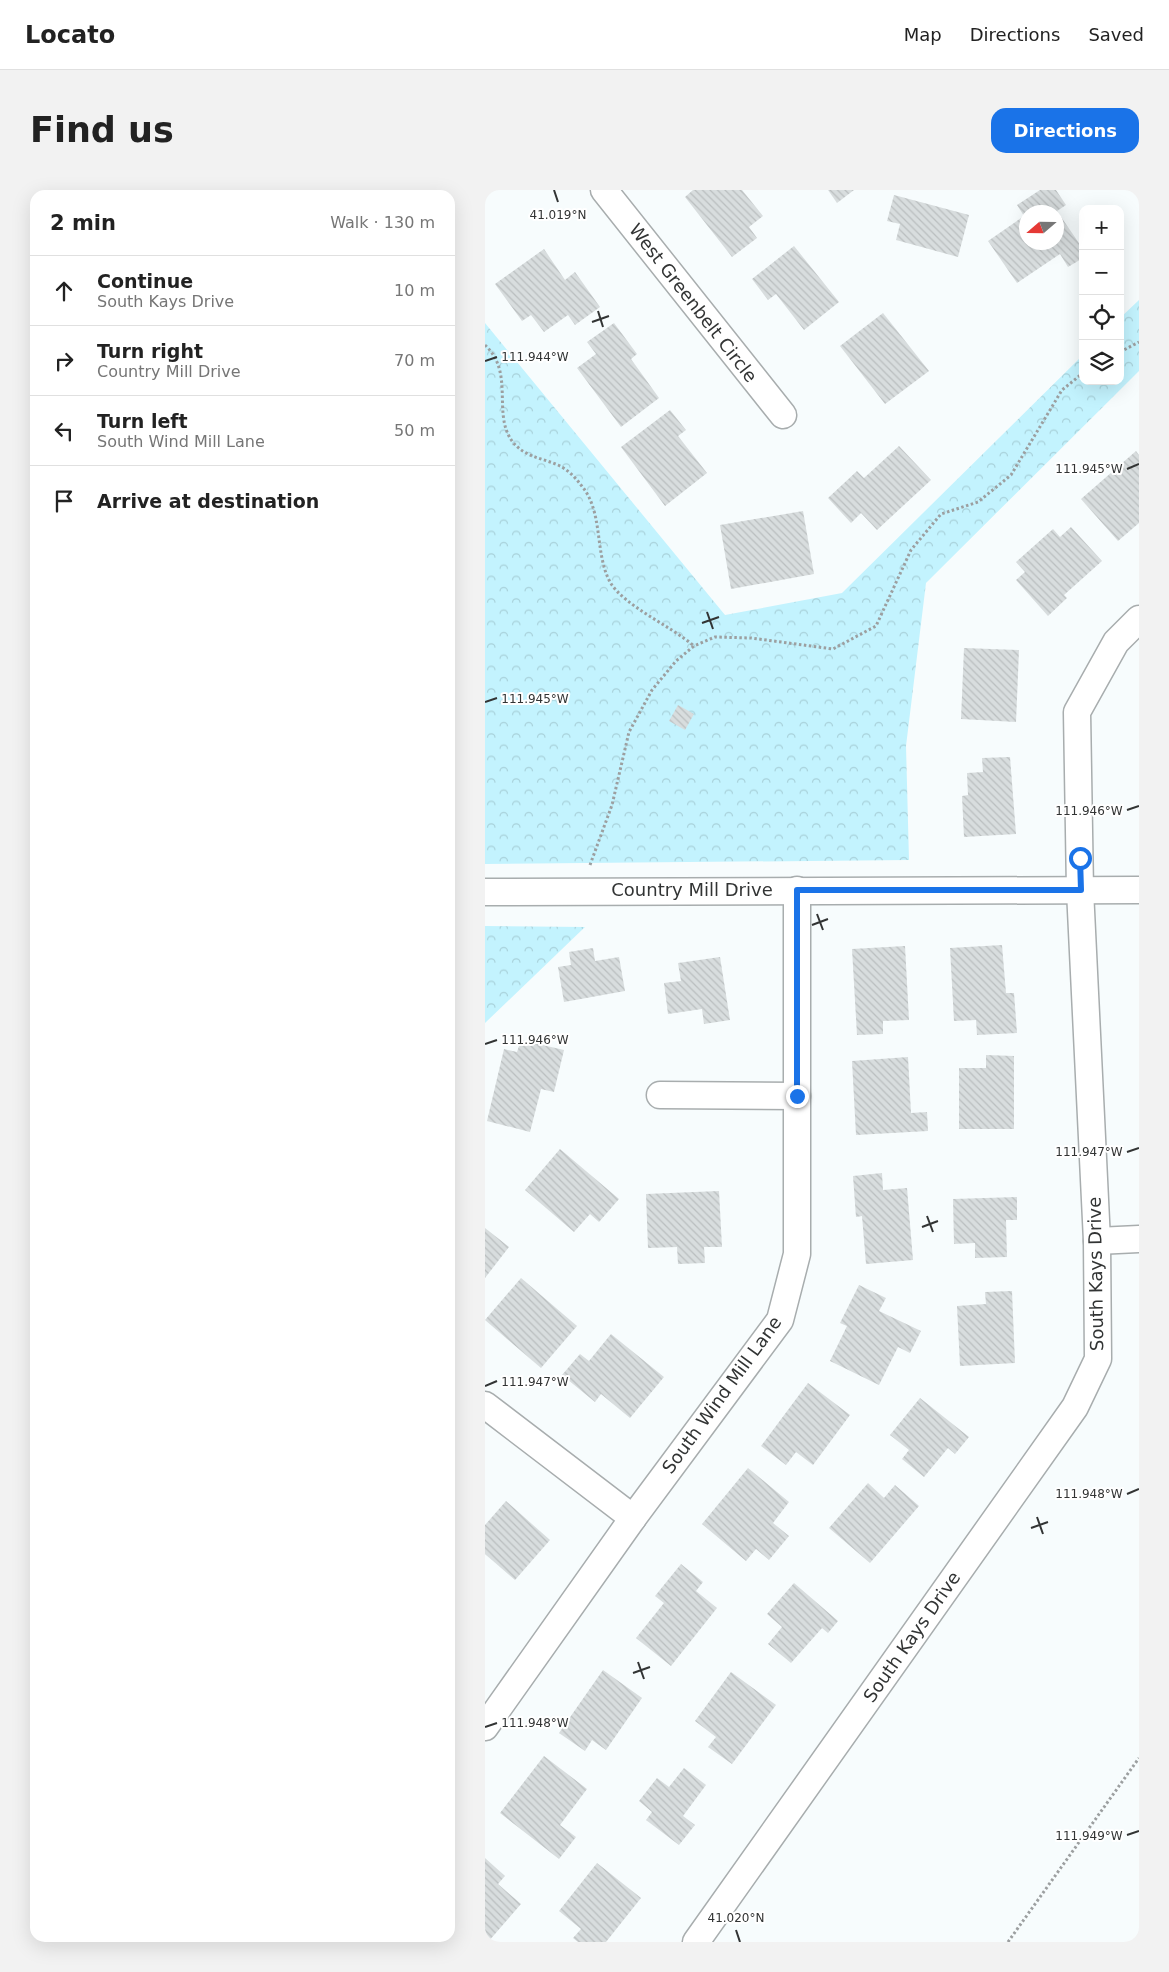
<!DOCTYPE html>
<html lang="en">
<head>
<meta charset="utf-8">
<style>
	body { margin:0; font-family:"DejaVu Sans",sans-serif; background:#f2f2f2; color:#222 }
	.controls { position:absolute; right:15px; top:15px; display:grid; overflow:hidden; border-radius:10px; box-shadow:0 5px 20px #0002 }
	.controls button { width:45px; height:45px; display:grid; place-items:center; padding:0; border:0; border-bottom:1px solid #e0e0e0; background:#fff; color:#222; font:25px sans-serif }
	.compass { position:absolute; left:534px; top:15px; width:45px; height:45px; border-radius:50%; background:#fff; box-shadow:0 5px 20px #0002; rotate:250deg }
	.stop { position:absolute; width:15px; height:15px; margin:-11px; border:4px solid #1a73e8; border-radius:50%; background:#fff }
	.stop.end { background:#1a73e8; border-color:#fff; box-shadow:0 1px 5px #0008 }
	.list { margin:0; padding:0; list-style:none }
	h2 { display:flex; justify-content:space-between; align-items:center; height:65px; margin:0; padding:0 20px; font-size:21px }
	h2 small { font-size:16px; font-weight:400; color:#767676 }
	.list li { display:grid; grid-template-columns:32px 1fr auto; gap:15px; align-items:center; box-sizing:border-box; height:70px; padding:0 20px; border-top:1px solid #e0e0e0 }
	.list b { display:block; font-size:19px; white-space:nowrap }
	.list p { margin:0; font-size:16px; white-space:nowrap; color:#767676 }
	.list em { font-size:16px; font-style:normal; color:#767676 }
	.icon { flex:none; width:28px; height:28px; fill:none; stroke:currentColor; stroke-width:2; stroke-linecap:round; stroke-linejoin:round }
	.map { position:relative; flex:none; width:654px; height:1752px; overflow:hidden; border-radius:15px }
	header { display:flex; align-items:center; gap:30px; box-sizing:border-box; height:70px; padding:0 25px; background:#fff; border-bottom:1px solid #e0e0e0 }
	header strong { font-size:24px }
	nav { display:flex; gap:28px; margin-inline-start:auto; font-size:18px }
	.intro { display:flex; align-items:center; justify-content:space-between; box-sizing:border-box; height:120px; padding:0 30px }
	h1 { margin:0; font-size:35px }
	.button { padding:12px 22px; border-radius:15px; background:#1a73e8; color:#fff; font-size:18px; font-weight:700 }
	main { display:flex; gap:30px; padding:0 30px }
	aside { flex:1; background:#fff; border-radius:15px; box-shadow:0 5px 20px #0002 }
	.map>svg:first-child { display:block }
</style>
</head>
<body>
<header>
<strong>Locato</strong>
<nav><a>Map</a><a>Directions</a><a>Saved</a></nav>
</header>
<div class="intro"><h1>Find us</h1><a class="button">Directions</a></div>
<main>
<aside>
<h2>2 min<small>Walk · 130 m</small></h2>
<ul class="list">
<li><svg class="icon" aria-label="ahead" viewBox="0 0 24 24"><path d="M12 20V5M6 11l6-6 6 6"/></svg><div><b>Continue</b><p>South Kays Drive</p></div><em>10 m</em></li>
<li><svg class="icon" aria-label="right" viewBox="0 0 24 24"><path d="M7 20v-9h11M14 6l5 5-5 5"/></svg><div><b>Turn right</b><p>Country Mill Drive</p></div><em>70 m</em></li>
<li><svg class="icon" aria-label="left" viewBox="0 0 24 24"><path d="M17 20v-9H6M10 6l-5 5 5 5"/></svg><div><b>Turn left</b><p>South Wind Mill Lane</p></div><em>50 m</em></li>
<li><svg class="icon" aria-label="arrive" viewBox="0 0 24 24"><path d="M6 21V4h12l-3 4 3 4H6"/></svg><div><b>Arrive at destination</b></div></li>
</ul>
</aside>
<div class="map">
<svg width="654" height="1752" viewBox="0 0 654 1752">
	<defs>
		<pattern id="park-crowns" width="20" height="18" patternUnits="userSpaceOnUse" patternTransform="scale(1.25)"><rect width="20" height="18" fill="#c3f3fe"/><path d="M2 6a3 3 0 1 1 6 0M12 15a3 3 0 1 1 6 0" fill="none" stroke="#a8d1da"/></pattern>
		<pattern id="building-back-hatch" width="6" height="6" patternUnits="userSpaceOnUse" patternTransform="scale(1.25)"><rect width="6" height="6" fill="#d8ddde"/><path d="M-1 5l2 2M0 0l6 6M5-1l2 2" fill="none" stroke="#babebf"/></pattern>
	</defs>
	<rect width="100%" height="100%" fill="#f7fcfd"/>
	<!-- park -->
	<g fill="url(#park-crowns)">
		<polygon points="654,110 654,181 441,393 421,556 424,670 0,674 0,133 240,425 357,403 598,165 598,191 635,191 635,128"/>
		<polygon points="0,736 100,737 0,833"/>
	</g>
	<!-- building -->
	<g fill="url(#building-back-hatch)" fill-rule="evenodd">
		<polygon points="208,0 257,0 278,26 264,37 272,48 247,67 200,7"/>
		<polygon points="343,0 369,0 352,13"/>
		<path d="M555,0H571L581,15L572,21L598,59V68L583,77L575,64L532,93L503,51L539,26L532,15ZM542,22H572V52H542Z"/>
		<polygon points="409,5 484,25 473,67 411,50 415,34 402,31"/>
		<polygon points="309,56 354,112 319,140 291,104 283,110 267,89"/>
		<polygon points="59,59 80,90 90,82 115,117 90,135 83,125 59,142 46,125 37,131 10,94"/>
		<polygon points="398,123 444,181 400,214 355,156"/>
		<polygon points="129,133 152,164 146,169 174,208 136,237 92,178 111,164 102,152"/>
		<polygon points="185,220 201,240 193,246 222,283 180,316 136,257"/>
		<polygon points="414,256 446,290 392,340 376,323 366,333 343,308 372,281 379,288"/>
		<polygon points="651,261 654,265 654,333 633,351 596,309"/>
		<polygon points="318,321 329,384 246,399 235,335"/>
		<polygon points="586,337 617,371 579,405 582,408 563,426 531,390 540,382 531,372 568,339 575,347"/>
		<polygon points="479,458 534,460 531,532 476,529"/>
		<polygon points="193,515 209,524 200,540 184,531"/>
		<polygon points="525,567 531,644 479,647 477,606 483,605 482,583 498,582 497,568"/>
		<polygon points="517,755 521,803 529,803 532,843 492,845 491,830 469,831 465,758"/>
		<polygon points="420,756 424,830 398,831 398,844 372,845 367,759"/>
		<polygon points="108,758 110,771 134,767 140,801 79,812 73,777 86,775 84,762"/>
		<polygon points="235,767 245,830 219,834 217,819 183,824 179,793 196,791 193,773"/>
		<polygon points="36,850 79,860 69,902 56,899 45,942 2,931 19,859 32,862"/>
		<polygon points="501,865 529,866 529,939 474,939 474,878 501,878"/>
		<polygon points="423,867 426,923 442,922 443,941 371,945 367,871"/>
		<polygon points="75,959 134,1009 114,1032 105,1024 89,1042 40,1000"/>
		<polygon points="397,983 398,1000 422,998 428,1070 381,1074 377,1026 371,1027 368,986"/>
		<polygon points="234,1001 237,1057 219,1057 220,1073 193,1074 192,1057 163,1058 161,1004"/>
		<polygon points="532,1007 532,1030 521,1030 522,1067 490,1068 490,1053 469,1054 468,1009"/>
		<polygon points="0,1038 24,1057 0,1088"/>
		<polygon points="36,1088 92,1136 56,1178 0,1130"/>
		<polygon points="374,1095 401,1108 394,1121 436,1141 425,1163 413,1157 394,1195 345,1171 362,1136 355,1133"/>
		<polygon points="527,1101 530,1173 475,1176 472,1116 501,1114 500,1102"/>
		<polygon points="126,1144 179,1187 145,1228 116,1204 110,1212 77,1185 95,1164 104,1171"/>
		<polygon points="323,1193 365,1225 328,1275 311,1262 301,1275 276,1256"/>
		<polygon points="435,1208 484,1247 470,1264 463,1258 439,1287 417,1269 424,1260 405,1245"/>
		<polygon points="263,1278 304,1312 288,1333 304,1346 284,1370 271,1359 261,1371 217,1334"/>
		<polygon points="383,1293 399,1308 410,1295 434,1316 385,1373 344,1338"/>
		<polygon points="21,1311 65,1350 30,1390 0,1364 0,1335"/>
		<polygon points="196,1374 218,1392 211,1401 232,1418 186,1476 151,1448 179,1413 170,1406"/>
		<polygon points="309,1393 353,1431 343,1443 337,1438 306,1473 283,1454 297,1437 282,1424"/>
		<polygon points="118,1480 157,1508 121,1560 107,1550 100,1561 74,1543"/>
		<polygon points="246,1482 291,1515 247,1574 223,1557 231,1547 210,1531"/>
		<polygon points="59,1566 102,1599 75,1635 91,1647 74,1669 15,1623"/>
		<polygon points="199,1578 221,1595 198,1626 210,1635 194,1655 161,1630 167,1622 154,1611 172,1588 184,1597"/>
		<polygon points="0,1668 20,1686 13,1694 36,1714 3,1752 0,1752"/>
		<polygon points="112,1673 156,1708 121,1752 93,1752 88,1748 96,1739 74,1721"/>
	</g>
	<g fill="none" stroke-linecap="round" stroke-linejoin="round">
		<!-- minor casing -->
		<g stroke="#a8adae" stroke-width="29">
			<g id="minor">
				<polyline points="119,0 298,225"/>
				<polyline points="0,702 654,700"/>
				<polyline points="175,905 312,906"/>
				<polyline points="612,1051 654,1049"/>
				<polyline points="0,1215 148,1328"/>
				<polyline points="0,1537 148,1328 295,1130 312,1064 312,700"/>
				<polyline points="211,1752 590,1217 613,1169 612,1051 595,700 592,522 631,452 654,429"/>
			</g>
		</g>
		<!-- path -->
		<g stroke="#9c9fa0" stroke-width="3" stroke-dasharray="2.5 2.5" stroke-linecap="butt">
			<path d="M0,155C30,183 7,223 27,251C39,267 57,268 73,275C82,279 90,287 96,295C119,322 109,362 125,392C139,416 186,436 209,456"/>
			<polyline points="635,162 654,152"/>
			<polyline points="105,675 127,615 144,542 167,500 191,471 209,456 230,447 266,448 348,459 391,436 426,360 456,324 493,312 526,285 577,200 598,183"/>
			<polyline points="523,1752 654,1568"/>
		</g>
		<!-- minor -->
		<use href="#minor" stroke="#fff" stroke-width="26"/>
	</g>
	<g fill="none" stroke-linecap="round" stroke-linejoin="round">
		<!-- route -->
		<polyline stroke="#1a73e8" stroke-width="6" points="312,906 312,700 596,700 595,668"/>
	</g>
	<!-- ticks -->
	<path fill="none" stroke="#323434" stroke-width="2" d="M69,0L73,12M113,121L118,137M107,132L124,126M0,171L12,167M642,279L654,274M222,422L228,439M217,433L234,427M0,512L12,508M642,620L654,616M332,724L338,740M327,735L343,729M0,854L12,850M642,962L654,958M442,1026L448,1042M437,1037L453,1031M0,1196L12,1191M642,1304L654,1299M552,1327L558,1344M546,1338L563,1332M153,1472L159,1489M148,1483L165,1477M0,1537L12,1533M642,1645L654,1641M251,1740L255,1752"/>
	<g text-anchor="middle" stroke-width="4" stroke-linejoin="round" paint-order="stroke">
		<!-- street labels -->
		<g font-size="18" fill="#323434" stroke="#fff">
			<text transform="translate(208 113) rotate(52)" y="6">West Greenbelt Circle</text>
			<text x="207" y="706">Country Mill Drive</text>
			<text transform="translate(611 1084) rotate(-91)" y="6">South Kays Drive</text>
			<text transform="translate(237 1205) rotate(-54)" y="6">South Wind Mill Lane</text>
			<text transform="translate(427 1447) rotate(-55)" y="6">South Kays Drive</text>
		</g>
	</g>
	<g font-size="12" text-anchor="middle" fill="#323434" stroke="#fff" stroke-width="4" stroke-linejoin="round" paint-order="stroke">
		<text x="73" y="29">41.019°N</text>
		<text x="50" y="171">111.944°W</text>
		<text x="604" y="283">111.945°W</text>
		<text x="50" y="513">111.945°W</text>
		<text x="604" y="625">111.946°W</text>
		<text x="50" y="854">111.946°W</text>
		<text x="604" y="966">111.947°W</text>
		<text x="50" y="1196">111.947°W</text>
		<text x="604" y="1308">111.948°W</text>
		<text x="50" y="1537">111.948°W</text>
		<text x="604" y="1650">111.949°W</text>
		<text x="251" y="1732">41.020°N</text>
	</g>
</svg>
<div class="controls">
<button>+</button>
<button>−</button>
<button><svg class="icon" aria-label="locate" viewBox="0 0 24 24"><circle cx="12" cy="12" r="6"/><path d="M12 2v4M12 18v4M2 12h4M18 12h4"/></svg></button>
<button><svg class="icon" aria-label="layers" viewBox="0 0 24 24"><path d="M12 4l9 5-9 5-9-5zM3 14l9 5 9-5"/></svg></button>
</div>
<svg class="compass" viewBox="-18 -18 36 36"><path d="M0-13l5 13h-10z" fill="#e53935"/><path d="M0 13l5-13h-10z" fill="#767676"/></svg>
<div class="stop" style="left:595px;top:668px"></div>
<div class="stop end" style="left:312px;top:906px"></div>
</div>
</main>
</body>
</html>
